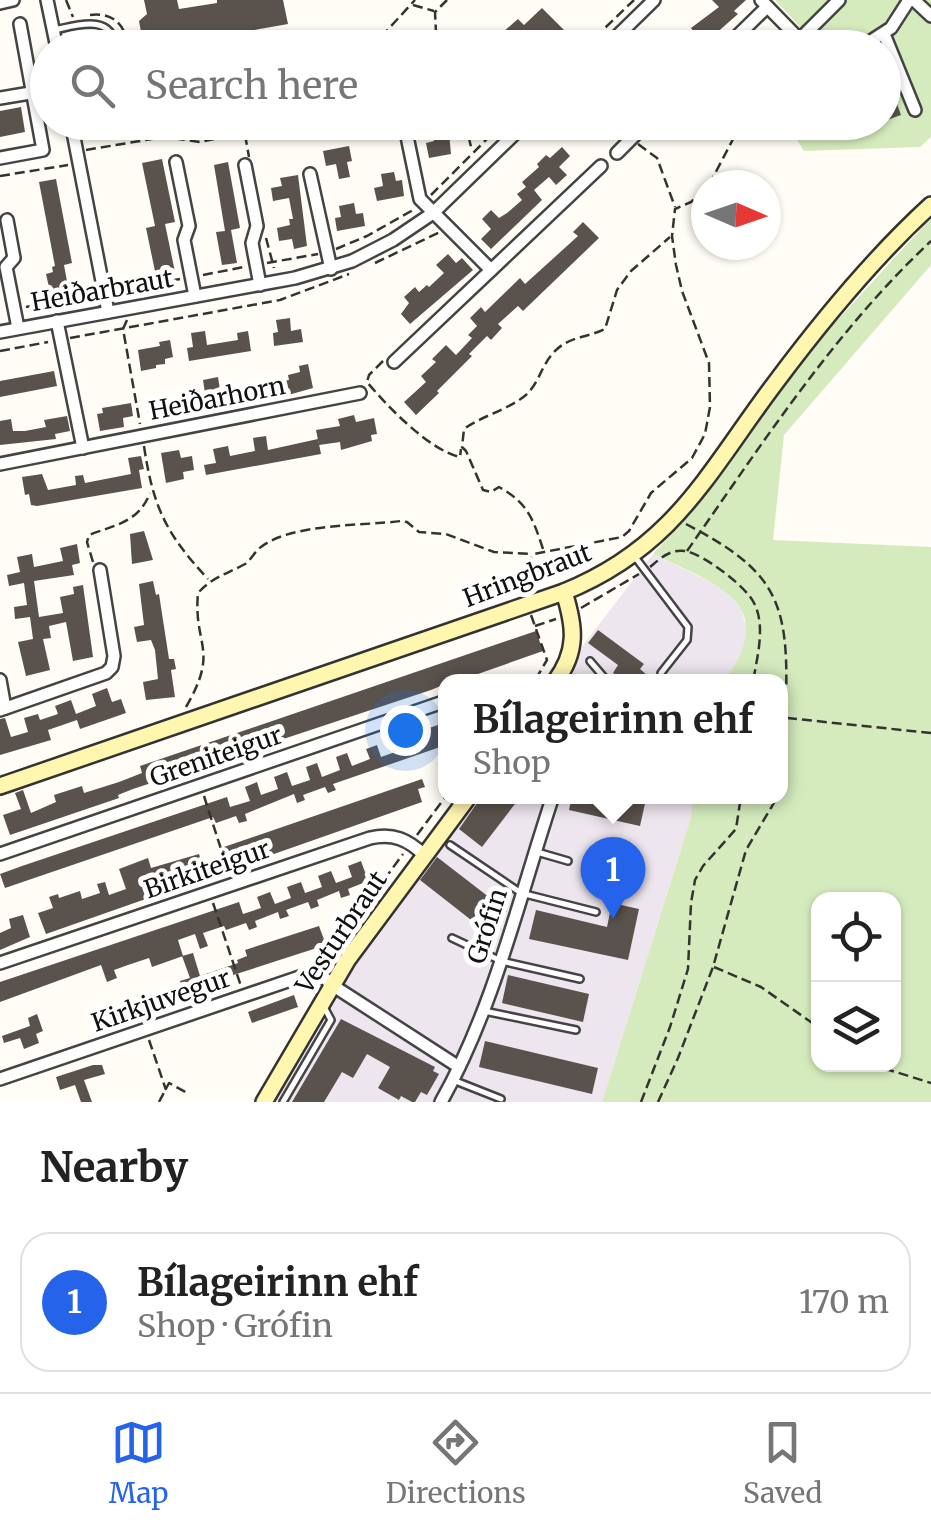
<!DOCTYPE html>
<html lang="en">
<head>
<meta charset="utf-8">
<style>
	body { margin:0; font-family:Merriweather,serif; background:#f6f6f6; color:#222 }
	.controls { position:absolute; right:30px; bottom:30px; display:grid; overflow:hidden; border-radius:20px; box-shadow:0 2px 8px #0004 }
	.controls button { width:90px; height:90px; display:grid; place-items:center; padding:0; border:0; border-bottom:2px solid #e0e0e0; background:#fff; color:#222; font:50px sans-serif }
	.compass { position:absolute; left:691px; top:170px; width:90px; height:90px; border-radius:50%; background:#fff; box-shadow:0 2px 8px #0004; rotate:92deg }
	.you { position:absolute; left:405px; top:730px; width:35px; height:35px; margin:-25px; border:8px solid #fff; border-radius:50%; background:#1a73e8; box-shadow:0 0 0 15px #1a73e833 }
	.badge { display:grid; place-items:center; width:65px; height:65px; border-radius:50%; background:#2563eb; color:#fff; font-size:32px; font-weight:700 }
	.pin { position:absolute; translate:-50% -82px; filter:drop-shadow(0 2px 5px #0008) }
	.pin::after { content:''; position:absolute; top:52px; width:35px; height:30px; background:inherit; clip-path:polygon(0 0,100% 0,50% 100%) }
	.popup { position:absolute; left:438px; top:674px; width:350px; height:130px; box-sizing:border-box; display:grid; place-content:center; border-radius:20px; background:#fff; filter:drop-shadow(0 2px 8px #0005); font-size:32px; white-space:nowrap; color:#767676 }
	.popup b { font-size:38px; color:#222 }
	.popup::after { content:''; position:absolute; left:50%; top:100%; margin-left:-20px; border:20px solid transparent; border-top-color:#fff }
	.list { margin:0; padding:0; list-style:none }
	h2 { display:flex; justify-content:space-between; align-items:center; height:130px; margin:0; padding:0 40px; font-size:42px }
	h2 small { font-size:32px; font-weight:400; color:#767676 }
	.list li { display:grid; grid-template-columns:65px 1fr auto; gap:30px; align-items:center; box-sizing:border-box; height:140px; margin:0 20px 20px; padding:0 20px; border:2px solid #e0e0e0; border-radius:30px }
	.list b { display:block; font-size:38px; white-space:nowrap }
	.list p { margin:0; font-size:32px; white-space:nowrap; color:#767676 }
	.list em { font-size:32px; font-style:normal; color:#767676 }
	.icon { flex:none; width:55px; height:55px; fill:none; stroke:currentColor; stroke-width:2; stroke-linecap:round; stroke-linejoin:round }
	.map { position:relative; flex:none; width:931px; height:1102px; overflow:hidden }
	.search { position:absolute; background:#fff; box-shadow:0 2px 8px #0004; left:30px; right:30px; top:30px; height:110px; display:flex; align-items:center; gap:25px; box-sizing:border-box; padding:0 35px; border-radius:55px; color:#767676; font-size:38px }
	.sheet { height:290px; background:#fff }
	nav { display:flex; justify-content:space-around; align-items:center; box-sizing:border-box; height:140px; border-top:2px solid #e0e0e0; background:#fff; font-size:28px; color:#767676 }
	nav a { display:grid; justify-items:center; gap:5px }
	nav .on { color:#2563eb }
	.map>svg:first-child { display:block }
</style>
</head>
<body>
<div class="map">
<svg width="931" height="1102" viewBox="0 0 931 1102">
	<rect width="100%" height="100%" fill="#fffdf5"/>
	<!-- industrial -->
	<g fill="#eee6ef">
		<polygon points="653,554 719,586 732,596 742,611 746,627 746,644 740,660 724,681 555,682"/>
		<polygon points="469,797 692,797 691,817 602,1102 264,1102 348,959"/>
	</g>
	<!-- green -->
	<g fill="#d5ebbd" fill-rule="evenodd">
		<polygon points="775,0 931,0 931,137 920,147 804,151 787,123 884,122 884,48 796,47 803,30"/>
		<path d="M931,218V265L784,435L773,540L931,547V1102H602L691,817L692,797L780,796V682L724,681C782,602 715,584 653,554L693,511L800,361ZM818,899H894V1064H818Z"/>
	</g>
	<!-- building -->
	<g fill="#5a524d">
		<polygon points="144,0 177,0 179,9 217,3 217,0 283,0 288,24 238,33 231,48 225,48 224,39 186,48 144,48 139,21 147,14"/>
		<polygon points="712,0 746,0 734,11 738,14 705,43 702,40 694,48 685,48 681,43 693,31 691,28 719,7"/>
		<polygon points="542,8 566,32 549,48 500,48 509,39 503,32 518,19 524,25"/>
		<polygon points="884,68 901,115 884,121"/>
		<polygon points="21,107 25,132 0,137 0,111"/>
		<polygon points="448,122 451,154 429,158 426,143 434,141 431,124"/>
		<polygon points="349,146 352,161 347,162 350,177 339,179 336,164 326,166 323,151"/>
		<polygon points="562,147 570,156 559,167 567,175 556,185 549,177 534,190 542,200 491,249 481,239 491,229 482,219 491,210 499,218 507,213 522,200 517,194 526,187 522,182 539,167 537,164 546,155 550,158"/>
		<polygon points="162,159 175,222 165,224 175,272 156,276 146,228 155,226 142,163"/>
		<polygon points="228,162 240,228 231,230 237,263 222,265 216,232 225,231 214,165"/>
		<polygon points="394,172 396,181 402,180 404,196 377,201 374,188 383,186 381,174"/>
		<polygon points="298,175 307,246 294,249 292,239 279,241 277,228 290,225 289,219 293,219 289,198 273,201 271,188 282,186 280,178"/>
		<polygon points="56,179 72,263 64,265 69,292 51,296 46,274 53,272 52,267 55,266 39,182"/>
		<polygon points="354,203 356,214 363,213 365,226 337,231 335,218 341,217 339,206"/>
		<polygon points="583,222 599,238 523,311 518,306 498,324 502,328 491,340 487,336 469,354 472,356 437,391 439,393 416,415 404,402 426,382 421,376 436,362 432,359 446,345 456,355 472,338 468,335 477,326 470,318 481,307 485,312 520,278 525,284 578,236 573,232"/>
		<polygon points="448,254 456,263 462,258 473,270 410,324 401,314 409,303 404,297 415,287 419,292 427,285 429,287 444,273 436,265"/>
		<polygon points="290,318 291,331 301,329 303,342 274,346 273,333 278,332 276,320"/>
		<polygon points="205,331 207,345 238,340 237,333 248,331 251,351 189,361 187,348 193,347 191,333"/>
		<polygon points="170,340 173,357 165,359 165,364 156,365 156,368 141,371 138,350 160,346 159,342"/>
		<polygon points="308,364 313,388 281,397 279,382 289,380 288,375 300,372 299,366"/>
		<polygon points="54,371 57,386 0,397 0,381"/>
		<polygon points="218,377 220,390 227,389 230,403 219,405 220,408 201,412 201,408 149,421 147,407 154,406 153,397 168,394 170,402 198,397 205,393 203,380"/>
		<polygon points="131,403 133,416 123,418 124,427 100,431 97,414 103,413 102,408"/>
		<polygon points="354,415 356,422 374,418 377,434 371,435 372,441 341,450 340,442 319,445 316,430 340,426 338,419"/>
		<polygon points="67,416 70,431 55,434 56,439 0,445 0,421 11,419 13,431 25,431 46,427 44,420"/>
		<polygon points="266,436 268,450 318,439 321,454 206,475 204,465 216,463 213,449 228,446 230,456 255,451 253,438"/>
		<polygon points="179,450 181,458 192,456 194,470 183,472 184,479 166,483 161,453"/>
		<polygon points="141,456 144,469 139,470 142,488 37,506 31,505 29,494 25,495 22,477 42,474 48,490 76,485 75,476 83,475 85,483 131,474 128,458"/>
		<polygon points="144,531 153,560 132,564 130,534"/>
		<polygon points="77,544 80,563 72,565 74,575 34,581 39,617 63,613 60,597 74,594 73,587 83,585 93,657 73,661 66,622 49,626 51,638 43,639 50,670 26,676 18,642 33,639 30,617 15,619 14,607 27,605 24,583 9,586 7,575 20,572 17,557 32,554 34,567 63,561 60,548"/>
		<polygon points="153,581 156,595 159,594 169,659 174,659 176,669 171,670 175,697 146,700 143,682 158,679 155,650 151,640 137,642 134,627 144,625 139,584"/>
		<polygon points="598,630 644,664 640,669 655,682 625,682 613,673 618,665 588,643"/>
		<polygon points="536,631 543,651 455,682 442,682 443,685 431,690 133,789 118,795 119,798 10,835 3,815 21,809 15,793 23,790 31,813 56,802 54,795 82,786 84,793 119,782 142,773 140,766"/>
		<polygon points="107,688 112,702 121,699 126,713 80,729 77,720 48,730 51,740 0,755 0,719 5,718 11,737 28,732 24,718 38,714 40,720 58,714 55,706 71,700 76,714 96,706 92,694"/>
		<polygon points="438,725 442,735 446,734 446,745 333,784 336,790 328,793 325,787 303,795 305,800 297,803 294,794 245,814 247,821 239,823 236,816 216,823 213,817 5,888 0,874 22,866 227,797 230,807 250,801 245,787 257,782 261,795 278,789 274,777 287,772 292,786 310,780 306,767 317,763 322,777 340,770 336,757 347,753 352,766 370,759 366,749 377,745 381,757 401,750 397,740 408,736 411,744 429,737 426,729"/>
		<polygon points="422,779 425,787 418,789 422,802 46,934 38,913 53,908 49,897 58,894 59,898 80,891 82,899 100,893 97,884 105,882 109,895 126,889 119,869 148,858 151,868 199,854 202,864 224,856 221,848"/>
		<polygon points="482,796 521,796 482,847 459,829"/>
		<polygon points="572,796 638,796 646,799 640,826 569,810"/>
		<polygon points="437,857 507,911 489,934 420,880"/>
		<polygon points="361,861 365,872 374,869 379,885 371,888 368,881 348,889 350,895 341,898 339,891 317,900 319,906 311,909 308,902 286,910 289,916 280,919 278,912 255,921 257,927 249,930 246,923 226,930 224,926 203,933 208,946 200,949 195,934 178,940 183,956 152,967 149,958 128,965 114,970 117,978 107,982 101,965 0,1002 0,982 239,902 243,914 261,908 257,897 270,892 275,904 291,898 287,887 301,882 305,893 322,887 318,876 331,871 336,883 352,877 348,866"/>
		<polygon points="612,903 639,909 628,960 529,939 536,910 607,927"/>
		<polygon points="23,915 30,937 0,950 0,933 11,928 9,919"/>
		<polygon points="319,926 326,945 227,977 228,980 184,994 180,981 190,978 182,956 193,953 200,976 238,963 237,960 247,956 245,950"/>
		<polygon points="508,975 589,994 583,1022 502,1003"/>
		<polygon points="294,995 298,1007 252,1023 248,1012"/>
		<polygon points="37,1014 43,1031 36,1034 39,1043 24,1049 20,1038 4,1043 2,1036 30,1026 28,1018"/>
		<polygon points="341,1019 435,1067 433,1071 439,1074 427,1095 421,1092 415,1102 412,1102 401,1096 399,1100 378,1088 390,1067 367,1054 353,1078 342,1072 324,1102 292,1102"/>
		<polygon points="485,1041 598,1068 592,1094 479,1067"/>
		<polygon points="93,1065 102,1065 105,1074 84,1080 92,1102 81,1102 75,1085 60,1090 56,1077"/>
	</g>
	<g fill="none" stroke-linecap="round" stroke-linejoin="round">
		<!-- lane casing -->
		<g stroke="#444" stroke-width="10">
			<g id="lane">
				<path d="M54,30C78,25 112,13 116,48"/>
				<polyline points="635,557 688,627 687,640 661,673"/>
				<polyline points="590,661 608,682"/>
				<polyline points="450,845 521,893 596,912"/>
				<polyline points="537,852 568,861"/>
				<polyline points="452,938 501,961 580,979"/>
				<polyline points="484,1011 576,1030"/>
				<polyline points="453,1080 501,1099"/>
				<polyline points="283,1102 331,1020 323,1005"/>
			</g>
		</g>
		<!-- street casing -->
		<g stroke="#444" stroke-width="16">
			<g id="street">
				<polyline points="47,0 57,48"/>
				<polyline points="761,0 808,48"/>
				<polyline points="914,0 931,16"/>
				<polyline points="0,3 13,0"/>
				<polyline points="884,34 915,110"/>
				<polyline points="799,40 839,0"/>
				<polyline points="605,48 654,0"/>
				<polyline points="725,48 767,7"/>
				<polyline points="860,48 891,28 909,0"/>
				<polyline points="0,98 48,90"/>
				<polyline points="71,122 108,312"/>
				<polyline points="168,122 183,126 206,122"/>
				<polyline points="404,122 420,199 491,270"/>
				<polyline points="73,130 121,122"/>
				<polyline points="617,153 648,122"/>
				<polyline points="0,158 43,150 20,24"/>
				<polyline points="176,162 189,226 184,240 195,296"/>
				<polyline points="245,165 257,226 252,243 260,285"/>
				<polyline points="310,174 331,269"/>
				<polyline points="7,220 14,258 6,267 18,328"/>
				<polyline points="57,321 83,448"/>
				<polyline points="0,332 295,278 352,261 393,240 433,213 527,122"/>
				<polyline points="394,362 601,166"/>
				<polyline points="0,464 360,393"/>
				<polyline points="0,680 5,708"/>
				<polyline points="0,710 106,673 112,667 114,656 100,570"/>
				<polyline points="0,854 446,701"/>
				<path d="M0,963L370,838C393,833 408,839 425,856"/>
				<polyline points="0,1079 317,971 332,985 459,1067"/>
				<path d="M441,1102C494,1008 519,898 553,796"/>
			</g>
		</g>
		<!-- secondary casing -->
		<g stroke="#333" stroke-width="20">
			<g id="secondary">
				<path d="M555,682C578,651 575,627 564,592"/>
				<path d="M0,786L564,592C675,547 708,472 776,382C823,319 873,258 931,205"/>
				<polyline points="264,1102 348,959 469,796"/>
			</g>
		</g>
		<!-- path -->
		<g stroke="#333" stroke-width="2.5" stroke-dasharray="10 5" stroke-linecap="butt">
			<polyline points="66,0 73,17"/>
			<polyline points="413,5 434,11"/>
			<path d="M90,15C113,12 127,25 127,48"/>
			<polyline points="817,39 842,40 858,36"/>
			<polyline points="371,48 415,0"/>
			<polyline points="443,48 436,33 435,12 447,0"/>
			<polyline points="584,48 634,0"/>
			<polyline points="465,122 472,151"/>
			<polyline points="245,135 249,157"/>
			<polyline points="638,144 657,158 675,207"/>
			<polyline points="86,150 164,137 200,142 295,122"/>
			<polyline points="0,176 68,165"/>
			<polyline points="709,185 742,122"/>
			<polyline points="431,195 504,122"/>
			<polyline points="266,238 274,268"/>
			<polyline points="336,249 367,236 413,210"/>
			<polyline points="267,263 318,254"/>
			<polyline points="375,263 440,232"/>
			<polyline points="203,275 244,267"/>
			<polyline points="114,291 180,279"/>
			<polyline points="26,307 92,295"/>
			<polyline points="127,320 123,329 140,424"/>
			<polyline points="70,338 280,300 349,274"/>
			<polyline points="0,351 48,342"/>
			<path d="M383,361L369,375L367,382C387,406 429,450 460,457L461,449"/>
			<path d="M144,446C153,507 166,534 208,579"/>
			<path d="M686,524C774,570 789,599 786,698C784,726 786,755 780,783"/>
			<path d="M543,549C533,519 528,503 499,487L491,492L483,490L466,451L462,447L464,429C482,416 504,411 522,398C539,386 540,367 554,352C569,336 587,338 605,329L617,290L631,271L670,237"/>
			<path d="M687,551C762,444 835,331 931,241"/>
			<path d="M93,562L87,542L89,535C115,525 139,522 150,493"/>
			<path d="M650,567C661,558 670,549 685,551C702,553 747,587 754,603C766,626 757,657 753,682"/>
			<polyline points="522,594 522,572 534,554 622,537 629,531 651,493 692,458 705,434 710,407 709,363 682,291 676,265 672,236 675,209 691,202 706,189"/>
			<polyline points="581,608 639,574"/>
			<polyline points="531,615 547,660 534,682"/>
			<polyline points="535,626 556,619"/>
			<path d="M186,707C220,649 193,646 198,593C212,577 227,574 245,564C252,559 254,552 261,547C292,523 363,526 401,521L407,522L419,532L446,534L494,552L532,554"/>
			<polyline points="787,718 931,733"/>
			<polyline points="204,796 229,874"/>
			<polyline points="417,835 446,796"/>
			<polyline points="213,903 241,986"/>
			<polyline points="322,964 403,854"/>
			<polyline points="714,967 761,987 818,1027"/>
			<polyline points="149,1040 166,1090"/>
			<polyline points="870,1064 931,1083"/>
			<polyline points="159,1102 169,1083 189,1094"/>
			<polyline points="641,1102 670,1027 688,969 691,903 695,880 703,866 736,829 741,796"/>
			<polyline points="658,1102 678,1058 713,967 746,850 778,796"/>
		</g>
		<!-- lane -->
		<use href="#lane" stroke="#fff" stroke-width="5"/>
		<!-- street -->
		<use href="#street" stroke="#fff" stroke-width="11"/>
		<!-- secondary -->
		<use href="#secondary" stroke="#fff6b0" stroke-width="15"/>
	</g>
	<g text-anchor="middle" stroke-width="10" stroke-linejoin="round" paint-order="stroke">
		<!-- street labels -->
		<g font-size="25" fill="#111" stroke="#fff">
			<text transform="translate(102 290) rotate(-10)" y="9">Heiðarbraut</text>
			<text transform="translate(217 398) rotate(-11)" y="9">Heiðarhorn</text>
			<text transform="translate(527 575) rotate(-21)" y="9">Hringbraut</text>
			<text transform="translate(216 756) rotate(-19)" y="9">Greniteigur</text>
			<text transform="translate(207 869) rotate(-19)" y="9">Birkiteigur</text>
			<text transform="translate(487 926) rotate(-72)" y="9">Grófin</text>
			<text transform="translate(341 932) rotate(-56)" y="9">Vesturbraut</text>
			<text transform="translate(161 1000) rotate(-19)" y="9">Kirkjuvegur</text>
		</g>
	</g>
</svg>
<div class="controls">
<button><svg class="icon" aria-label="locate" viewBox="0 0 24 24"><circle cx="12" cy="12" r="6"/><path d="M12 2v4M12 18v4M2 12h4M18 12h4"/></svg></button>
<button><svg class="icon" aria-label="layers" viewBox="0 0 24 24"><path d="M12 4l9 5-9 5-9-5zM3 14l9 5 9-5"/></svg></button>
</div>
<svg class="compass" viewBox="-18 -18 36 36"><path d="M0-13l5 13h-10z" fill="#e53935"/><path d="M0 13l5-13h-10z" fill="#767676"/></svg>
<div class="you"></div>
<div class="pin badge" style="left:613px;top:919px">1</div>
<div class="popup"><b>Bílageirinn ehf</b>Shop</div>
<div class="search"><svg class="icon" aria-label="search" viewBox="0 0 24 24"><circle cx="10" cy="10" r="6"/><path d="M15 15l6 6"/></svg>Search here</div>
</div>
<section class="sheet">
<h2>Nearby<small></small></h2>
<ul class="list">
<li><span class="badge">1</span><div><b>Bílageirinn ehf</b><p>Shop · Grófin</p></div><em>170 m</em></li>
</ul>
</section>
<nav>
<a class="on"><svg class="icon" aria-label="map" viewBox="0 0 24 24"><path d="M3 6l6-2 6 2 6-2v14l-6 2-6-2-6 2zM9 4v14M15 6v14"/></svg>Map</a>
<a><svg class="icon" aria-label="directions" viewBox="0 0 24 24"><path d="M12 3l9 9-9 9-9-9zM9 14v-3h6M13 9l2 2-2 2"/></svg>Directions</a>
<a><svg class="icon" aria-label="saved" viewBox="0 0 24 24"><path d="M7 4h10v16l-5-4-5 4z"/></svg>Saved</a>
</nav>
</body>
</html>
